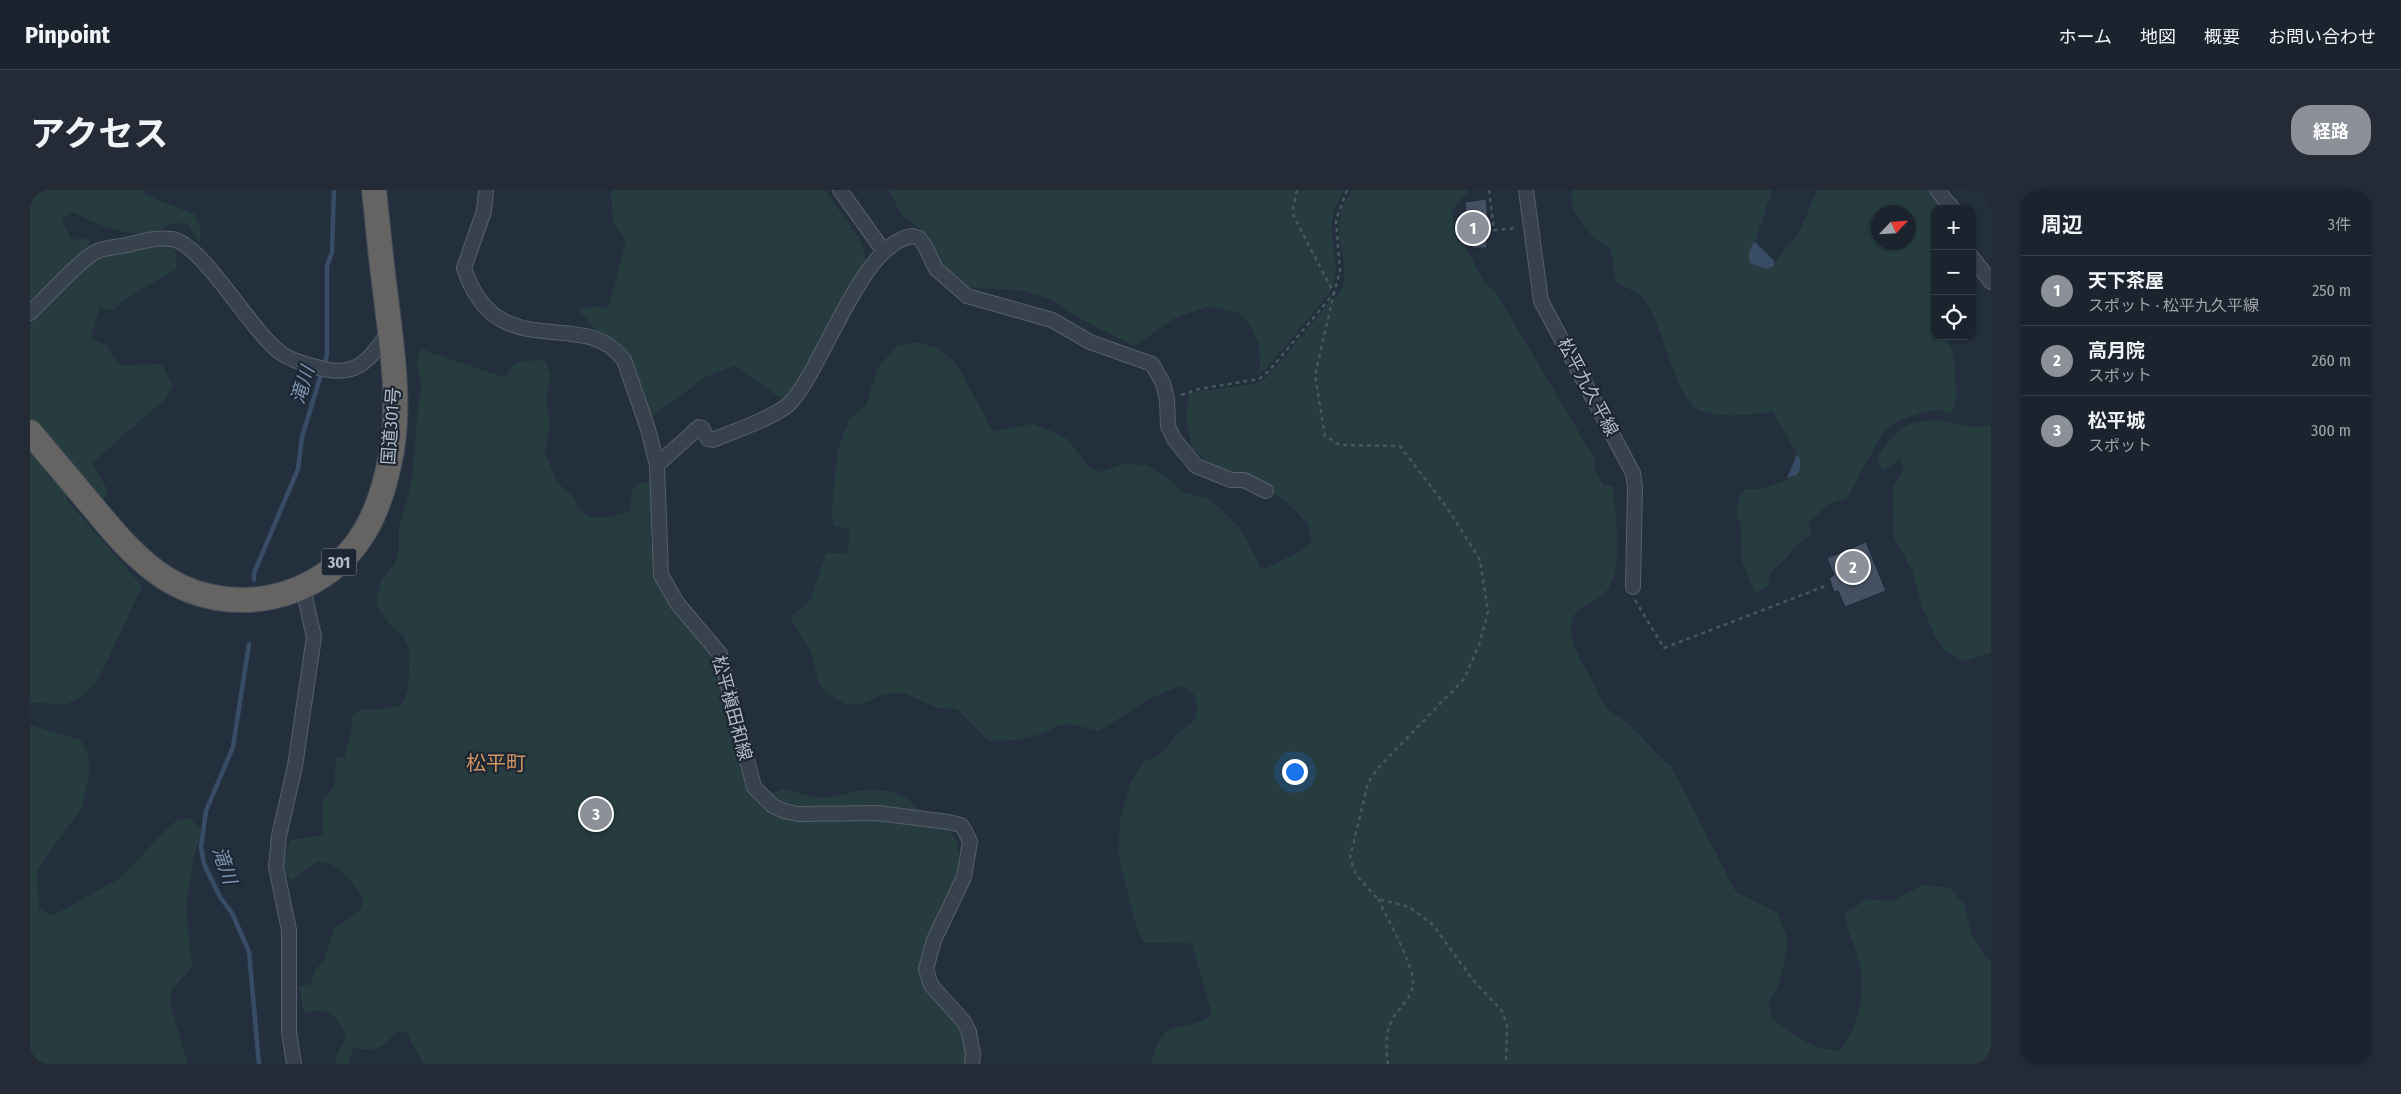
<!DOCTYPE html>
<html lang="ja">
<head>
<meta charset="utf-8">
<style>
	body { margin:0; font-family:"Fira Sans Condensed","Noto Sans JP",sans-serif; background:#242b36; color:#f1f3f6 }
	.controls { position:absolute; right:15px; top:15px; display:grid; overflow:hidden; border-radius:10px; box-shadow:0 1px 4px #0004 }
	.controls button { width:45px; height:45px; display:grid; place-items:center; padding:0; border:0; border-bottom:1px solid #39404a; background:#1b232e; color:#f1f3f6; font:25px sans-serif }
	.compass { position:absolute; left:1841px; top:15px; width:45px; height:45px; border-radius:50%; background:#1b232e; box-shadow:0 1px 4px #0004; rotate:65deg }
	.you { position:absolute; left:1264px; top:581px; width:18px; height:18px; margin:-12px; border:4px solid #fff; border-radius:50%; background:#1a73e8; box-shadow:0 0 0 8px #1a73e833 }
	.badge { display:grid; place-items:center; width:32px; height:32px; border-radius:50%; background:#8c9099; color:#fff; font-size:16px; font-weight:700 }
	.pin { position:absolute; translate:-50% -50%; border:2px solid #fff; box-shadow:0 1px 5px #0006 }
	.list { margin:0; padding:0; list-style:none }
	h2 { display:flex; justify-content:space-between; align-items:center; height:65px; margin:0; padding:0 20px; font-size:21px }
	h2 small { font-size:16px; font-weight:400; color:#a0a4aa }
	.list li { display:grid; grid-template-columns:32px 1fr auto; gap:15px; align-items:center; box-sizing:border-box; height:70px; padding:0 20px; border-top:1px solid #39404a }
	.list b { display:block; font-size:19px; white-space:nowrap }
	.list p { margin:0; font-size:16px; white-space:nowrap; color:#a0a4aa }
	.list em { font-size:16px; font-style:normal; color:#a0a4aa }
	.icon { flex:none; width:28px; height:28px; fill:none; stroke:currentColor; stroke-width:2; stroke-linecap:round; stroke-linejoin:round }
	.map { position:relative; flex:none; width:1961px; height:874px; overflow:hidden; border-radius:20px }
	header { display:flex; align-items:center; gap:30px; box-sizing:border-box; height:70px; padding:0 25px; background:#1b232e; border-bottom:1px solid #39404a }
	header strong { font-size:24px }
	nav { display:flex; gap:28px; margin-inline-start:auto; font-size:18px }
	.intro { display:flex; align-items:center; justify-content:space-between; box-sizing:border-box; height:120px; padding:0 30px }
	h1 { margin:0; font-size:35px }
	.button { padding:12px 22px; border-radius:20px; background:#8c9099; color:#fff; font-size:18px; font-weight:700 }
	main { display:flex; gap:30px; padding:0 30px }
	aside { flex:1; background:#1b232e; border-radius:20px; box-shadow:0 1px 4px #0004 }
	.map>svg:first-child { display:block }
</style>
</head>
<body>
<header>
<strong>Pinpoint</strong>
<nav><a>ホーム</a><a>地図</a><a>概要</a><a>お問い合わせ</a></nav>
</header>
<div class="intro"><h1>アクセス</h1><a class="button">経路</a></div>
<main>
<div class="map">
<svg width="1961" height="874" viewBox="0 0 1961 874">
	<rect width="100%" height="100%" fill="#242f3e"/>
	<!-- green -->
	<g fill="#263c3f" fill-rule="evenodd">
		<path d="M0,0H114L116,5L164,24L170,36V54L158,35C144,31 135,32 128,45C97,45 71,38 43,22L32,30L42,50L54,48L59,50L60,61L0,117Z"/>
		<polygon points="581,0 795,0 832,53 836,70 765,199 752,209 705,176 677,186 620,228 583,152 565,140 548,119 565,116 578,118 596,51 583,32"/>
		<path d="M859,0H1314C1309,10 1304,19 1302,30C1299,59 1314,76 1299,104L1235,180L1226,185L1230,177L1229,155L1219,134L1209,123L1188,118L1177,117L1145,128L1104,156L1054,131L1020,109L991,100L941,98L907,72L890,39L871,24Z"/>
		<path d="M1322,0H1439L1422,20L1426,49L1434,54L1454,92L1467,104L1564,268V280L1574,295L1583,296C1584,328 1597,375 1575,403C1567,412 1547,416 1543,428C1535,450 1552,470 1561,488C1566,498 1570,509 1577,518C1582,524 1590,526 1595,531C1612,545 1624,563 1641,576L1706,702L1748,723L1758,750L1752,783L1746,802L1739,811L1741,828C1762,843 1784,863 1811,860C1830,831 1837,802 1828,767C1824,752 1815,740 1816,723L1837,709L1863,711L1892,695L1921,698L1934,715L1942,746L1958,770L1961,768V874H1121C1136,820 1147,848 1182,825L1162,754L1149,752L1114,753L1107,739L1088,664L1090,630L1100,594L1114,571L1130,565L1150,541L1165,530L1167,514L1163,503L1151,496L1121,508L1069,541L1041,534L1026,536L1015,543L987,550L959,551L927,519L907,518L874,503L853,504L833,514L816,515L797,503L789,494L781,462L760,428L780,410L796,363L817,364L820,340L804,335L801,324L808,260L819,230L836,215L848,177L868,156L887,152L910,159L927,175L963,241L1002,234L1024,242L1037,249L1061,279L1071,282L1092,274L1117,275L1135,286L1152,302L1180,309L1210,338L1232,380L1273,360L1282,351L1278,334L1261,316L1238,298L1176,272L1162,258L1156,228L1159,203L1222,194L1230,192L1242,182L1301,110C1327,95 1307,57 1309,33C1310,21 1316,10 1322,0Z"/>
		<path d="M1541,0H1742L1725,52L1722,54L1744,76L1755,58L1769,43L1787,0H1896L1915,19H1905V146H1916L1923,165L1927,205L1921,225L1909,219L1889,223L1868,231L1853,242L1817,308L1797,315L1779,332L1781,343C1766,355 1755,371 1740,383L1738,396L1725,404L1712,371L1711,337L1706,320L1711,304L1716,299H1732L1761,288L1769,267L1743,222C1718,224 1691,230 1667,219C1647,209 1632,135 1617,113C1611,103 1595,97 1586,92L1581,60L1562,46L1543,20ZM1848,22H1878V52H1848Z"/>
		<polygon points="112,55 139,56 145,59 147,79 98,107 82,121 70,117 60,149 78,156 82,165 91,175 132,174 143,196 135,209 62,273 77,299 77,306 71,309 51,290 0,228 0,127 62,68"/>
		<path d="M391,159L471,186L477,185L485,173L514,169L521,184L516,207L520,233L515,261L526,291L543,307L548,318L560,327H579L600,321L602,301L606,293L614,292L625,297L627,319L620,347L631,397L686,466L717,592L724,608L738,619L916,637L927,651L930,682L911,729L892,762L890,774L897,797L933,838L939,874H394L376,842H366C352,860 345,861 323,858L318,874H306V866L316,848C309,825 299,816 274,823L269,797L281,794L285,780L293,772L304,738L330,721L334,710C322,691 312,674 288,671L261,690L255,685L253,672L261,650L293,645V610L304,596L306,568H314L321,544L322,525L331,520H348L372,515L378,499L380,461L373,445L359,434L346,414L351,390L364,375L369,359V338L382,289L389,208C396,191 381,176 391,159Z"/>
		<path d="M1910,230C1928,234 1943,241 1961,234V462L1935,471L1916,462L1906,448L1892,417L1882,380L1864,347L1863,296L1874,280L1870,269L1853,281L1847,268C1868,238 1873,232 1910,230Z"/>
		<polygon points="0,260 40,306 36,309 112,396 75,476 66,491 50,508 35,515 0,512"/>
		<polygon points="0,535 50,550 57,561 60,581 52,617 7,680 9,719 24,725 92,687 140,635 149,630 160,628 172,642 163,669 156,717 162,777 141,800 140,814 158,874 0,874"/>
		<path d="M752,599C764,600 780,607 790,608C803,609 816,602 828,601C852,598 878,601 890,623L773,620L753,616L736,606Z"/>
	</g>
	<!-- water -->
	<g fill="#394c67">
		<path d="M1725,52L1745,72L1744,76L1736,79L1720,73C1718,66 1719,57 1725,52Z"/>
		<path d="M1767,264C1772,271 1771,278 1767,285L1757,288Z"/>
	</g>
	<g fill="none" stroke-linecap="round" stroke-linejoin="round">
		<!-- stream -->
		<g stroke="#394c67" stroke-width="4.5">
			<polyline points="224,390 224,383 268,279 272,247 297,165 297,76 302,62 304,0"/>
			<polyline points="219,454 203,557 176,621 171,657 174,674 190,707 202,723 219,762 229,874"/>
		</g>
	</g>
	<!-- building -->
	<g fill="#455162" stroke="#1f2835">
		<polygon points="1456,9 1458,27 1456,31 1457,58 1442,58 1438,45 1433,45 1429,27 1436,24 1435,12"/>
		<polygon points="1836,352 1856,401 1815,417 1808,401 1804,402 1799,388 1804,385 1797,368"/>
	</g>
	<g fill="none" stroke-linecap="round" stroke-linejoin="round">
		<!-- minor casing -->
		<g stroke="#565f6c" stroke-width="16">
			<g id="minor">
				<path d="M456,0L454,21L434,78C467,179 553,114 594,170L618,239L627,275L631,385L647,413L690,464L724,597L743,616L754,621L768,624L847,623L918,632L931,635L935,641L940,652L934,687L904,750L896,779L901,795L934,832L939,842L943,864L942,874"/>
				<polyline points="810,0 853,60"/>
				<polyline points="1496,0 1511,111 1603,283 1605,297 1603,397"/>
				<polyline points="1907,0 1923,19"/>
				<polyline points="1942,67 1961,92"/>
				<path d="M0,123C15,108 51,69 67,61C78,57 90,57 101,54C114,51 127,47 142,49C173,54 221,142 251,163C260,170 275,174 286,177C325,189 339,172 359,141"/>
				<path d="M627,275L669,237L672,238L678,249L683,250C702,242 749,226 761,212C795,174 831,54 882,46L889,48L895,56L906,79L937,106L1022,130L1060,152L1122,174L1133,193L1137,209L1138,236L1144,249L1166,276L1201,290H1214L1236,301"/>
				<polyline points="264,874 259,842 259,740 246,677 249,646 265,576 284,447 273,398"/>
			</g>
		</g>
		<!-- trunk casing -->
		<g stroke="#434c59" stroke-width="26">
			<path id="trunk" d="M0,242C21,267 42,292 63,317C82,340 101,363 125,381C192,432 292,414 335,341C350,316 357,288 362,260C370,210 362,158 356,108C351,72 348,36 344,0"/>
		</g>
		<!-- path -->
		<g stroke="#44595c" stroke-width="2.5" stroke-dasharray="4 4" stroke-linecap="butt">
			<polyline points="1267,0 1263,18 1264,27 1304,103 1285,185 1295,246 1310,255 1370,256 1418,319 1450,370 1458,422 1449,455 1434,489 1347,579 1338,593 1320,668 1326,685 1348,709 1379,717 1403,735 1443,790 1472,821 1477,835 1476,874"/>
			<polyline points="1459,0 1464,40 1487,38"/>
			<polyline points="1151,205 1169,199 1229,189 1239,181 1304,103 1310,81 1306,30 1317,0"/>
			<polyline points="1605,410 1634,458 1798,395"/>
			<path d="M1348,709C1357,728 1385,777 1383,795C1381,810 1367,819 1361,832C1355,844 1356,861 1358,874"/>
		</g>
		<!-- minor -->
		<use href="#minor" stroke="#38414e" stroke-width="14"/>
		<!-- trunk -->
		<use href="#trunk" stroke="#656462" stroke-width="24"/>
	</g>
	<g text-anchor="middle" stroke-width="4.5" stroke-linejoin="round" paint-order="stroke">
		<!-- shield labels -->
		<rect fill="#1d2633" stroke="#878f9c" stroke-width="1" x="291.5" y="358.5" width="35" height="27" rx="4"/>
		<g font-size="16" font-weight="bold" fill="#b4bcc9">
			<text x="309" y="378">301</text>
		</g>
		<!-- street labels -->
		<g font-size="18" fill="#b4bcc9" stroke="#1d2633">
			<text transform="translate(1558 197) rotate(62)" y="6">松平九久平線</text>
			<text transform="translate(361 236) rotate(-86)" y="6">国道301号</text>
			<text transform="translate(702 518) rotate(75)" y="6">松平槇田和線</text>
		</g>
		<!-- water labels -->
		<g font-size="19" font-style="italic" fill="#7c92b1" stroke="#1d2633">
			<text transform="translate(272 195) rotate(-73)" y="7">滝川</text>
			<text transform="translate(195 675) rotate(71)" y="7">滝川</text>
		</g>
		<!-- quarter labels -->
		<g font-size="20" fill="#d59563" stroke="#1d2633">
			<text x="466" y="580">松平町</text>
		</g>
	</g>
</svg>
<div class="controls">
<button>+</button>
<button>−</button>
<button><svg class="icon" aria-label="locate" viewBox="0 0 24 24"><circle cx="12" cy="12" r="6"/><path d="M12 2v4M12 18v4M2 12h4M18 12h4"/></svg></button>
</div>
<svg class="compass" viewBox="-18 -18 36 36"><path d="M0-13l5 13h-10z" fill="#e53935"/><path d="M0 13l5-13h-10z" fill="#a0a4aa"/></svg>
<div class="you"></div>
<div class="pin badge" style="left:1443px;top:38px">1</div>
<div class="pin badge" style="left:1823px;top:377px">2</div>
<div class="pin badge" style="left:566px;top:624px">3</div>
</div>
<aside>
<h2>周辺<small>3件</small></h2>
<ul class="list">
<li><span class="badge">1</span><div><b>天下茶屋</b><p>スポット · 松平九久平線</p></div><em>250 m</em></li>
<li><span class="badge">2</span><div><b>高月院</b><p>スポット</p></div><em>260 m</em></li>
<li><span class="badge">3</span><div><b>松平城</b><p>スポット</p></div><em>300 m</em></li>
</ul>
</aside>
</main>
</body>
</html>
